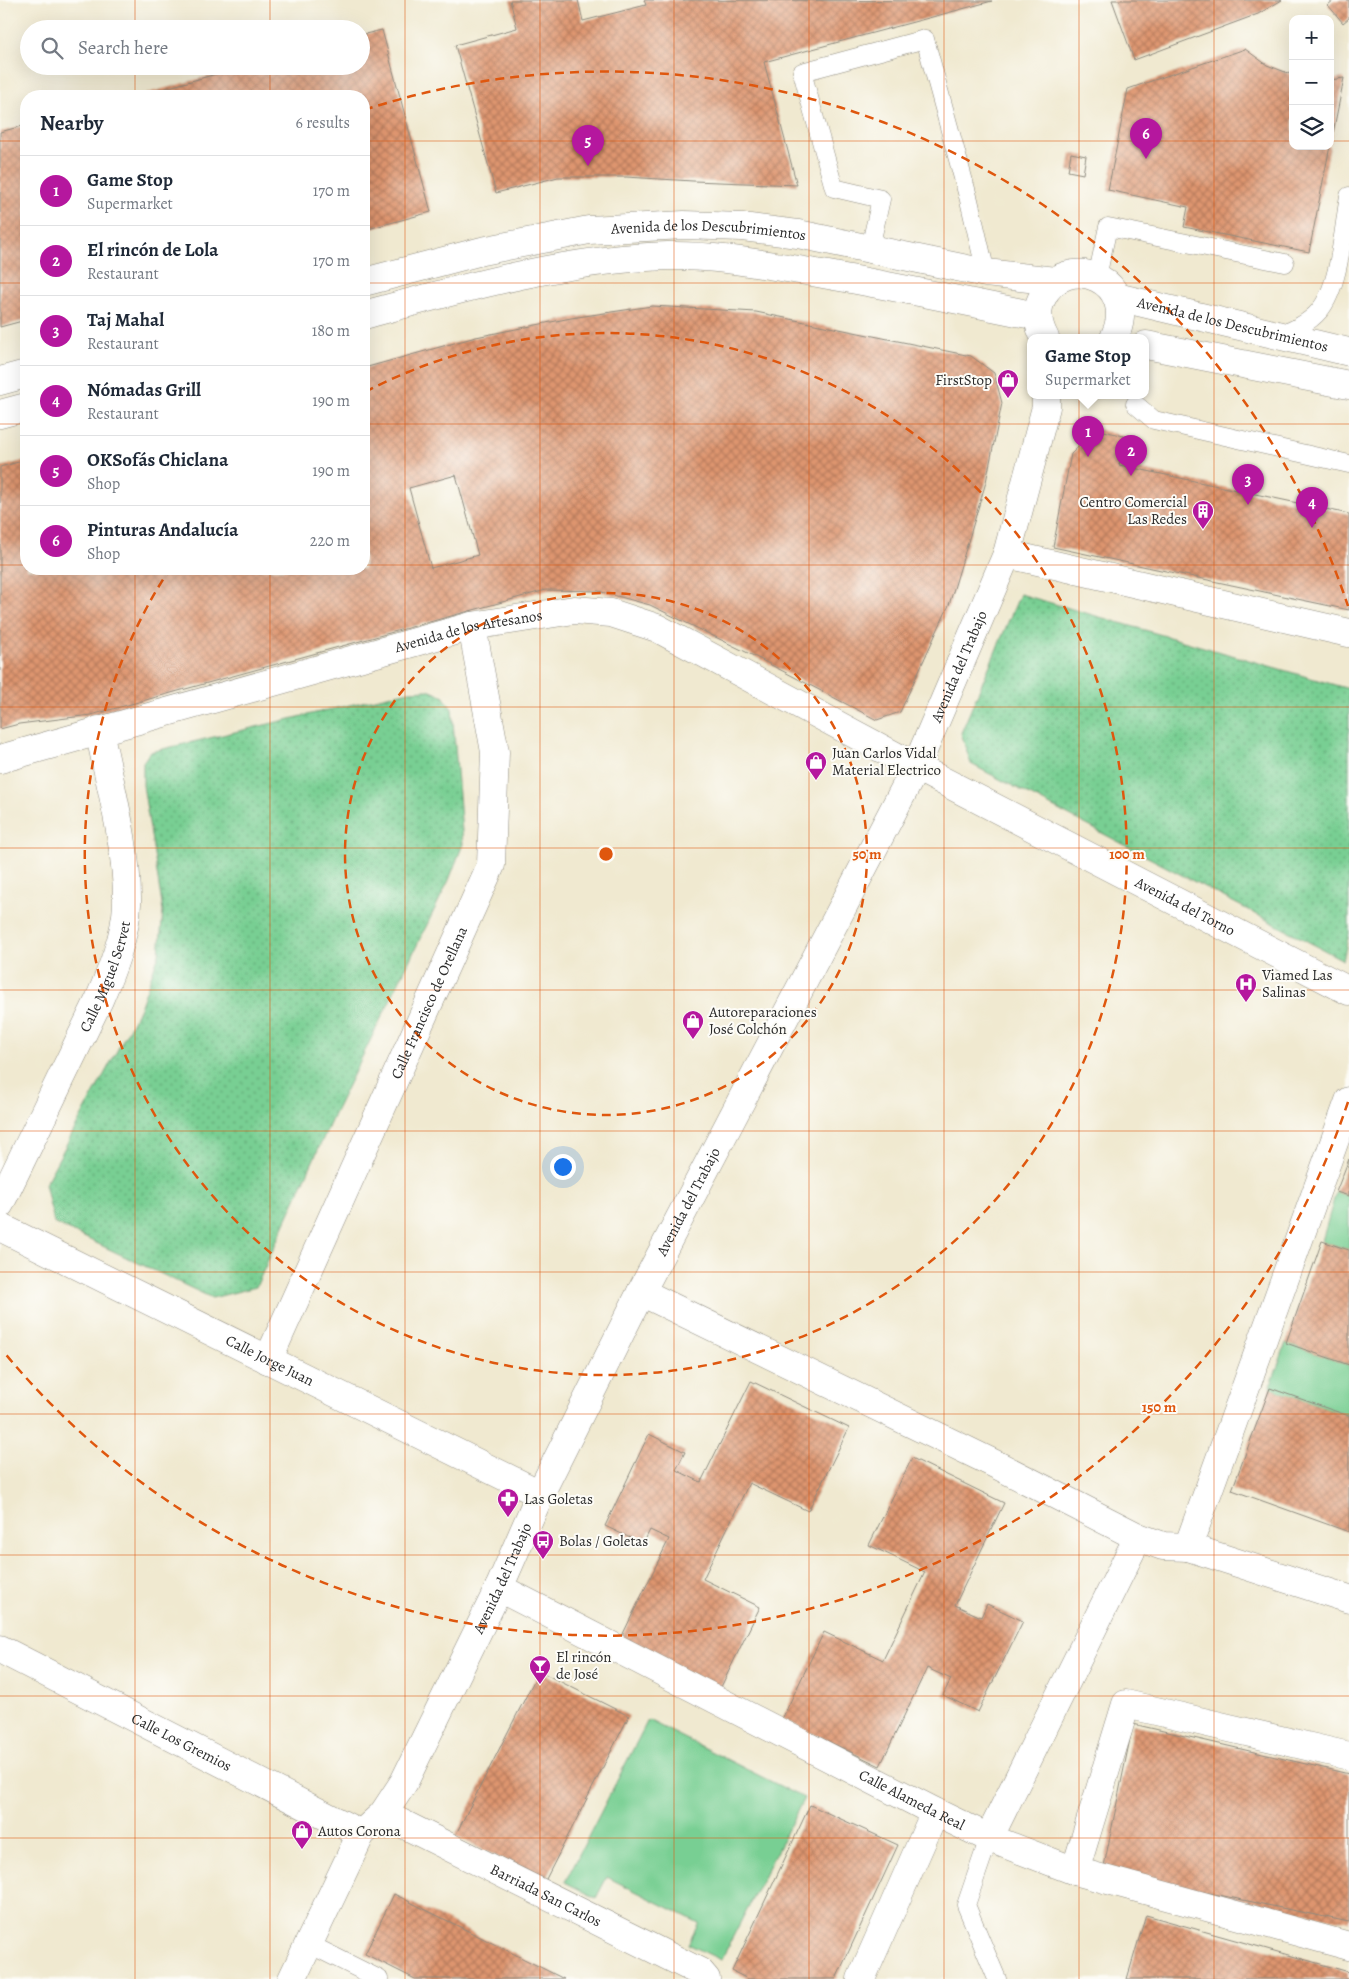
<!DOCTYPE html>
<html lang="en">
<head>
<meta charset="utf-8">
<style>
	body { margin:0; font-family:Alegreya,serif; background:#f6f6f7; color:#1f2937 }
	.controls { position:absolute; right:15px; top:15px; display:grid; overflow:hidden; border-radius:10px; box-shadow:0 5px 20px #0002 }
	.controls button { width:45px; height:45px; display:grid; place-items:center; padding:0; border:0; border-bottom:1px solid #e0e1e3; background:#fff; color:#1f2937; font:25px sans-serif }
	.you { position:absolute; left:562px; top:1166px; width:18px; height:18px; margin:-12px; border:4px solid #fff; border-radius:50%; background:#1a73e8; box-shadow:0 0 0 8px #1a73e833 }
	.badge { display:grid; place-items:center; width:32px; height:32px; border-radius:50%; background:#b5179e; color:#fff; font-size:16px; font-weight:700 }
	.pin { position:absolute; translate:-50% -41px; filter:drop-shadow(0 1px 2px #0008) }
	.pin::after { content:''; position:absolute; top:26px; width:18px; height:15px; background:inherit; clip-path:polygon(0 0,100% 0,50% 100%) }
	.popup { position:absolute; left:1027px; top:334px; width:122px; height:65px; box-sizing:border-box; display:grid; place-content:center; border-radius:10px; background:#fff; filter:drop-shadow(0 1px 4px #0005); font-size:16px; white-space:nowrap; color:#747a83 }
	.popup b { font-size:19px; color:#1f2937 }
	.popup::after { content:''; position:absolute; left:50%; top:100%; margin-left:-10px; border:10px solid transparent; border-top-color:#fff }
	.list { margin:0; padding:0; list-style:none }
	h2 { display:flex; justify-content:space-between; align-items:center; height:65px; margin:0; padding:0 20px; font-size:21px }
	h2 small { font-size:16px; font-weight:400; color:#747a83 }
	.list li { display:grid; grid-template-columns:32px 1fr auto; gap:15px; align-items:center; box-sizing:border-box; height:70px; padding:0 20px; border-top:1px solid #e0e1e3 }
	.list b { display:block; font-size:19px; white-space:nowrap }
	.list p { margin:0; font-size:16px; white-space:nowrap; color:#747a83 }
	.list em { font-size:16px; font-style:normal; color:#747a83 }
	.icon { flex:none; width:28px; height:28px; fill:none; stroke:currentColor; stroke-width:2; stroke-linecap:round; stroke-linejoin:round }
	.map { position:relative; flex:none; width:1349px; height:1979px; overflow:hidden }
	.search { position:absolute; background:#fff; box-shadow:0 5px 20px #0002; left:20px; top:20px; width:350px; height:55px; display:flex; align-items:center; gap:12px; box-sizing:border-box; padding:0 18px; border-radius:28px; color:#747a83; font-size:19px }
	.panel { position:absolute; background:#fff; box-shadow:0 5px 20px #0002; left:20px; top:90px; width:350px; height:485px; border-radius:20px }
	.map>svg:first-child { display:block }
</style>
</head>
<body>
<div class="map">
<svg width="1349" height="1979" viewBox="0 0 1349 1979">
	<defs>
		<pattern id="grass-dots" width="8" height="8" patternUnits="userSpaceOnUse" patternTransform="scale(1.25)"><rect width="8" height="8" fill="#78cf93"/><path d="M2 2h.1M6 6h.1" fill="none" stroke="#63a878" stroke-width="1.8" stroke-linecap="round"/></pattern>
		<pattern id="building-cross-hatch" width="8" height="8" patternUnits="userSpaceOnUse" patternTransform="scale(1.25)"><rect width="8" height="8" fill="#de956f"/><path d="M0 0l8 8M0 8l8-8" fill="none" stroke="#b47a5b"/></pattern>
	</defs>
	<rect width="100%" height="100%" fill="#fdfcf7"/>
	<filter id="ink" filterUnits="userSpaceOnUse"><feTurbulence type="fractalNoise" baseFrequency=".02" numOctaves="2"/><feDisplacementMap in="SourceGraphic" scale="10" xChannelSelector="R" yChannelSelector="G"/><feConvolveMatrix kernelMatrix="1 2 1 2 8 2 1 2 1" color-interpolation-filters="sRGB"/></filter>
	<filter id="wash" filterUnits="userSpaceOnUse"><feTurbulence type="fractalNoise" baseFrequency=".0096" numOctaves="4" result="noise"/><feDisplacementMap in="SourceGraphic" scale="20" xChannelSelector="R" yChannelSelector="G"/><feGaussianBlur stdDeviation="1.12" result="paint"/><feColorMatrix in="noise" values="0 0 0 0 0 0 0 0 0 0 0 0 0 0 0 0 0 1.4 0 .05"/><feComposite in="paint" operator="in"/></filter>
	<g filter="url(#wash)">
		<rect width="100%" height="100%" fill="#f0e9d0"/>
		<!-- grass -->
		<g fill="url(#grass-dots)" stroke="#527d5f">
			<polygon points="1020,594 1349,689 1349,934 1343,960 971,764 961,733"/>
			<polygon points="428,690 443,696 452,709 463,844 449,880 336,1110 256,1287 212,1298 54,1223 45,1184 140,1008 159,954 163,911 143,785 143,762 150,752 409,691"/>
		</g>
		<!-- green -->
		<g fill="#78cf93" stroke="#527d5f">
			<polygon points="1336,1192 1349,1196 1349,1250 1322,1241"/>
			<polygon points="1286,1343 1349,1365 1349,1416 1270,1388"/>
			<polygon points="648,1720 804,1798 721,1960 688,1944 699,1923 607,1877 596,1898 565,1882"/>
		</g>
		<g id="blocks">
			<!-- building -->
			<g fill="url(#building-cross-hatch)" fill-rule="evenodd">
				<polygon points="510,0 578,0 583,21 646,5 644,0 992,1 764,62 797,185 693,181 626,177 558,177 496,193 455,45 517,28"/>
				<polygon points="1112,0 1282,0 1258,14 1134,60"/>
				<polygon points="1334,0 1349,0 1349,18 1343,23 1328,5"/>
				<polygon points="382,30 431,212 364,230 364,96 137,96 245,66 361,66 361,35"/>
				<polygon points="1245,49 1267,65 1293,75 1293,146 1330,146 1309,252 1184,227 1188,207 1108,190 1128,89"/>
				<polygon points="1344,78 1331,143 1330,143 1330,80"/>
				<polygon points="26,125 26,320 0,327 0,132"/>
				<polygon points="1071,153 1086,156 1083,174 1068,171"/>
				<path d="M652,306L756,312L971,356L994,373L1002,403L986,482L949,605L900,712L877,720L750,654L650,605L598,591L546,590L91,715L19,724L0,729V467L26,460V569H364V368L476,337L571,318ZM456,475L478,555L431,568L409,488Z"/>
				<polygon points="1097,429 1127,437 1119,465 1349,514 1349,610 1053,547 1071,454"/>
				<polygon points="1349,1159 1349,1196 1336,1192"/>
				<polygon points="1322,1241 1349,1250 1349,1365 1286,1343"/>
				<polygon points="751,1381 849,1428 808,1511 749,1483 703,1579 760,1607 720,1689 620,1640 669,1539 650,1530 643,1544 605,1526 649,1434 685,1452 676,1470 701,1482"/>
				<polygon points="1270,1388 1349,1416 1349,1532 1232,1490"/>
				<polygon points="912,1458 1004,1503 955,1605 981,1617 987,1604 1023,1621 978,1712 943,1695 951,1679 927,1668 880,1766 782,1719 824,1632 883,1660 925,1572 869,1545"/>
				<polygon points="539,1671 629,1716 545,1881 455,1836"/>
				<polygon points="1133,1724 1349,1774 1349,1922 1103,1871"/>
				<polygon points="810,1805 898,1845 836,1979 748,1979 732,1971"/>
				<polygon points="394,1894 564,1979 415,1979 365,1954"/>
				<polygon points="1146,1915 1349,1972 1349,1979 1127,1979"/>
			</g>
		</g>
	</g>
	<g filter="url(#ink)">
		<use href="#blocks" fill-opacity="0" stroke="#8e8a7e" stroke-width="1"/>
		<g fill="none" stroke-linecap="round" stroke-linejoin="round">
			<!-- lane casing -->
			<g stroke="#8e8a7e" stroke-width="19">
				<g id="lane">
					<polyline points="870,248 881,199 834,188 802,72 925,39 969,200 986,273"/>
					<polyline points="1097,277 1108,227 1285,263"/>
					<path d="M1279,336C1293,330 1309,323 1319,311C1340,287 1343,229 1349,196"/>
					<polyline points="1135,404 1154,420 1349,464"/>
					<polyline points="989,1838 966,1905 997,1979"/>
					<polyline points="309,1944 379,1979"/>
				</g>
			</g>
			<!-- street casing -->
			<g stroke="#8e8a7e" stroke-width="29">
				<g id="street">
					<polyline points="1007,554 1349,633"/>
					<path id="s1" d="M0,1204L99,1000C111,972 126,935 127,904C128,849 110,785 99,730"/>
					<path id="s2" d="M0,1227L540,1494"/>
					<polyline points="641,1292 999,1466 1138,1537 1163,1546 1188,1547 1349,1599"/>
					<path id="s3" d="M268,1360L491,865L495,752L472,626"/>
					<polyline points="1188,1547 1349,1101"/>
					<path id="s4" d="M499,1588L935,1812L989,1838L1075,1871L1349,1946"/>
					<path id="s5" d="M0,1649L361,1834"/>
					<path id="s6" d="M383,1814L700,1972L706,1979"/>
					<polyline points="989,1838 1138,1537"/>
					<polyline points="1075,1871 1126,1704 1349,1756"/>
					<polyline points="861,1979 935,1812"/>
				</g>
			</g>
			<!-- secondary casing -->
			<g stroke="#8e8a7e" stroke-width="29">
				<g id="secondary">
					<path id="s7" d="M364,282L482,251L589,230L684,225L742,227L798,234L986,273L1055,281"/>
					<path id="s8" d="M1117,297L1349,352"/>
					<path d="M364,315C463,288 564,259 668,256C712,255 756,263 799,270C879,283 958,300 1037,316"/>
					<path d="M1045,338C1038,325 1035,312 1042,298C1065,249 1142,280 1114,338"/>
					<polyline points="1146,345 1349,385"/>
					<polyline points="0,381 26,374"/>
					<polyline points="0,414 26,407"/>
					<path id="s9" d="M0,759L472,626L574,610L611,613L657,628L916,767L1349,991"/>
					<path id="s10" d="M292,1979L361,1834L383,1814L404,1782L499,1588L540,1494L641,1292L916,767L1007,554L1046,407V396"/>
				</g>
			</g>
			<!-- lane -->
			<use href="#lane" stroke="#fff" stroke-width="18"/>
			<!-- street -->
			<use href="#street" stroke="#fff" stroke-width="28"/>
			<!-- secondary -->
			<use href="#secondary" stroke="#fff" stroke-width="28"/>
		</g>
	</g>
	<!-- grid -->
	<path fill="none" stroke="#df570e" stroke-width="1" stroke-opacity="0.55" d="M135,0V29M270,0V29M405,0V1979M540,0V1979M674,0V1979M809,0V1979M944,0V1979M1079,0V1979M1214,0V1979M135,66V96M270,66V96M0,141H26M364,141H1293M1330,141H1349M0,283H26M364,283H1349M0,424H26M364,424H1349M0,565H26M364,565H1349M135,569V1979M270,569V1979M0,707H1349M0,848H1349M0,990H1349M0,1131H1349M0,1272H1349M0,1414H1349M0,1555H1349M0,1696H1349M0,1838H1349"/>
	<!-- distance rings -->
	<g fill="none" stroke="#df570e" stroke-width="2.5" stroke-dasharray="9 6">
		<circle cx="606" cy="854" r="261"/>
		<path d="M365 392A521 521 0 1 1 169 570"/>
		<path d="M1348 1102A782 782 0 0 1 3 1351M364 110A782 782 0 0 1 1348 606"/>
	</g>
	<!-- icons -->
	<defs>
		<g id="shop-pin" transform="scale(1.125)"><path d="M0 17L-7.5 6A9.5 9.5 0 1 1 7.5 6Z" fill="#b5179e" stroke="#fdfcf7"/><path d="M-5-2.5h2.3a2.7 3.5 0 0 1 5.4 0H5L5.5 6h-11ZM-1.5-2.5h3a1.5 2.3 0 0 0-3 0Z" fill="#fff"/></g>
		<g id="building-pin" transform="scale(1.125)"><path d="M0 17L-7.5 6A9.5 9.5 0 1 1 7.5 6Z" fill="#b5179e" stroke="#fdfcf7"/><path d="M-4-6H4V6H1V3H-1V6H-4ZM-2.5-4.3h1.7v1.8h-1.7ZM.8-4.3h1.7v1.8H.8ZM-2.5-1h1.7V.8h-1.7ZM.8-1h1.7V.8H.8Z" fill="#fff"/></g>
		<g id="hospital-pin" transform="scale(1.125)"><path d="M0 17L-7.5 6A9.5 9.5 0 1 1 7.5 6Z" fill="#b5179e" stroke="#fdfcf7"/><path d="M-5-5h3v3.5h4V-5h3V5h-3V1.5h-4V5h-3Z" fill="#fff"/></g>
		<g id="pharmacy-pin" transform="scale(1.125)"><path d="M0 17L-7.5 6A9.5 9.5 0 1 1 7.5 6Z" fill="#b5179e" stroke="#fdfcf7"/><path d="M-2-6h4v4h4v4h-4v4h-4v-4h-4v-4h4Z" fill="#fff"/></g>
		<g id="bus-pin" transform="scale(1.125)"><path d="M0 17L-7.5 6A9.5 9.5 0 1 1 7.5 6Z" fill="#b5179e" stroke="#fdfcf7"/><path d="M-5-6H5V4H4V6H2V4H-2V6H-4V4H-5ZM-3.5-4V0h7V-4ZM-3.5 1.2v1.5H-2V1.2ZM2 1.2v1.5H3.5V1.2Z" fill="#fff"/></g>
		<g id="bar-pin" transform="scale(1.125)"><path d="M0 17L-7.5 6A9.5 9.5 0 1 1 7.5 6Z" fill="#b5179e" stroke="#fdfcf7"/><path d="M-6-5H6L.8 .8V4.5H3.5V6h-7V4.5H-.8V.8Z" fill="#fff"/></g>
	</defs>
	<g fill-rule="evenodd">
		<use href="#shop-pin" x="1008" y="380"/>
		<use href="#building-pin" x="1203" y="511"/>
		<use href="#shop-pin" x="816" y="762"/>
		<use href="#hospital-pin" x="1246" y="984"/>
		<use href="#shop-pin" x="693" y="1021"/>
		<use href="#pharmacy-pin" x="508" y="1499"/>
		<use href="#bus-pin" x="543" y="1541"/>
		<use href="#bar-pin" x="540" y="1666"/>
		<use href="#shop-pin" x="302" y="1831"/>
	</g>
	<g text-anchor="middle" stroke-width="4" stroke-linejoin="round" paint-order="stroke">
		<!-- street labels -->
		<g font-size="15" fill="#2b2b2b" stroke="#fdfcf7">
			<text dy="5" stroke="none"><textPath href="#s7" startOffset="351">Avenida de los Descubrimientos</textPath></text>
			<text dy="5" stroke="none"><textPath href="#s8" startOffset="119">Avenida de los Descubrimientos</textPath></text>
			<text dy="5" stroke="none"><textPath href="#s9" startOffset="486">Avenida de los Artesanos</textPath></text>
			<text dy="5" stroke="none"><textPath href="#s10" startOffset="1475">Avenida del Trabajo</textPath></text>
			<text dy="5" stroke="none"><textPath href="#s9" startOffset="1276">Avenida del Torno</textPath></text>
			<text dy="5" stroke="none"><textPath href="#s1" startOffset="251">Calle Miguel Servet</textPath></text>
			<text dy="5" stroke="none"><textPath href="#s3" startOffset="392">Calle Francisco de Orellana</textPath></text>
			<text dy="5" stroke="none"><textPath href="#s10" startOffset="875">Avenida del Trabajo</textPath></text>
			<text dy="5" stroke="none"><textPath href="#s2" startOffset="301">Calle Jorge Juan</textPath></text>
			<text dy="5" stroke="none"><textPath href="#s10" startOffset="455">Avenida del Trabajo</textPath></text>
			<text dy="5" stroke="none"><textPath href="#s5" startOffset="204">Calle Los Gremios</textPath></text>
			<text dy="5" stroke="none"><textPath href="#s4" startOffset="464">Calle Alameda Real</textPath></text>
			<text dy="5" stroke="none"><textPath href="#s6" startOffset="182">Barriada San Carlos</textPath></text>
		</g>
		<!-- poi labels -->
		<g font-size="15" fill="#2b2b2b" stroke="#fdfcf7" text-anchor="start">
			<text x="992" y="385" text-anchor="end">FirstStop</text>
			<text x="1187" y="507" text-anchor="end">Centro Comercial<tspan x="1187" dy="17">Las Redes</tspan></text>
			<text x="832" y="758">Juan Carlos Vidal<tspan x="832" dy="17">Material Electrico</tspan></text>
			<text x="1262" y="980">Viamed Las<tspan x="1262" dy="17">Salinas</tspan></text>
			<text x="709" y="1017">Autoreparaciones<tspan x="709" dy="17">José Colchón</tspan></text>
			<text x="524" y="1504">Las Goletas</text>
			<text x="559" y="1546">Bolas / Goletas</text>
			<text x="556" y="1662">El rincón<tspan x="556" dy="17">de José</tspan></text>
			<text x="318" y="1836">Autos Corona</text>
		</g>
	</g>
	<circle cx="606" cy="854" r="8" fill="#df570e" stroke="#fdfcf7" stroke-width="2.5"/>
	<g font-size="15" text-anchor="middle" font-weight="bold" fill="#df570e" stroke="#fdfcf7" stroke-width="4" stroke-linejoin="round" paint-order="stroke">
		<text x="867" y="859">50 m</text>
		<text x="1127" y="859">100 m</text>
		<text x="1159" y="1412">150 m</text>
	</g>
</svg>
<div class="controls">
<button>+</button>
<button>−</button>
<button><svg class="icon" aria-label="layers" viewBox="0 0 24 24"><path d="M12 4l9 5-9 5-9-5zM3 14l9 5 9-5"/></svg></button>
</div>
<div class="you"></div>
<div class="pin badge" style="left:1088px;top:457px">1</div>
<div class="popup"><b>Game Stop</b>Supermarket</div>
<div class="pin badge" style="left:1131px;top:476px">2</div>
<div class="pin badge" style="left:1248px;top:505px">3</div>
<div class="pin badge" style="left:1312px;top:528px">4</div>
<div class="pin badge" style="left:588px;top:166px">5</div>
<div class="pin badge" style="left:1146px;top:159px">6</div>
<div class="search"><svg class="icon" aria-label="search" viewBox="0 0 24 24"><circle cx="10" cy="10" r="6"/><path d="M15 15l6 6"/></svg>Search here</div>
<section class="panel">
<h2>Nearby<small>6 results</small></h2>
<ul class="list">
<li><span class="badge">1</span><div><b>Game Stop</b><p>Supermarket</p></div><em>170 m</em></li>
<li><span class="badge">2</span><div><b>El rincón de Lola</b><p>Restaurant</p></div><em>170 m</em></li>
<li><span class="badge">3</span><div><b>Taj Mahal</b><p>Restaurant</p></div><em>180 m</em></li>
<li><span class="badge">4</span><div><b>Nómadas Grill</b><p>Restaurant</p></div><em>190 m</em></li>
<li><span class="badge">5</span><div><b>OKSofás Chiclana</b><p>Shop</p></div><em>190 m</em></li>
<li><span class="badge">6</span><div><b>Pinturas Andalucía</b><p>Shop</p></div><em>220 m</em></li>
</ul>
</section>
</div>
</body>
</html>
